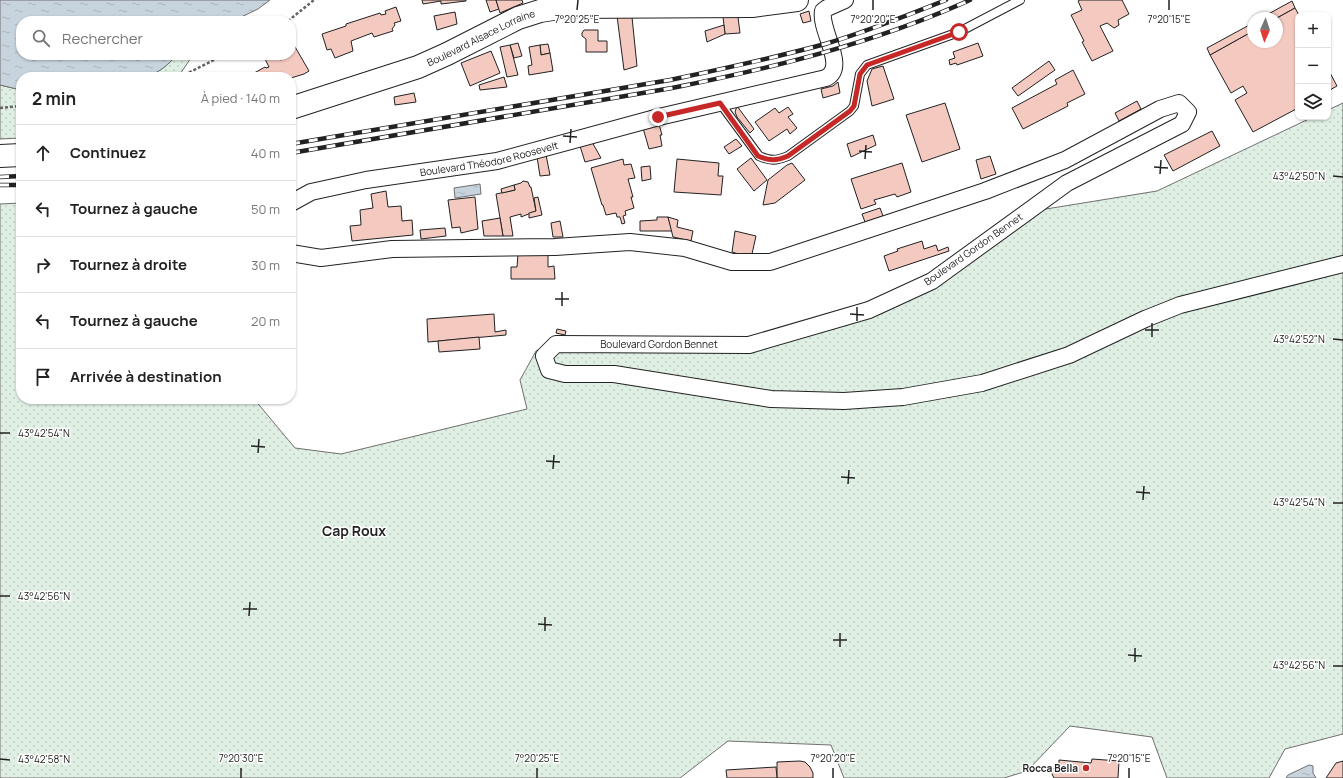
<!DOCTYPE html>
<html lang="fr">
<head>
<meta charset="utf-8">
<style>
	body { margin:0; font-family:Manrope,sans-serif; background:#f2f2f2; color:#222 }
	.controls { position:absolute; right:12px; top:12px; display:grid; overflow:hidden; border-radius:8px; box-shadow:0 1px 3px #0004 }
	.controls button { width:36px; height:36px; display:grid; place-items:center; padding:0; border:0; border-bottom:1px solid #e0e0e0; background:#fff; color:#222; font:20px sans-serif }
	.compass { position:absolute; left:1247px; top:12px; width:36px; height:36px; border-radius:50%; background:#fff; box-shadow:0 1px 3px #0004; rotate:183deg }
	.stop { position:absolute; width:12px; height:12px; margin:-9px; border:3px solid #c62828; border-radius:50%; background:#fff }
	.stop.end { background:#c62828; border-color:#fff; box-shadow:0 1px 4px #0008 }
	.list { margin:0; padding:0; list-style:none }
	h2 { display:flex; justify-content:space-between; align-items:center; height:52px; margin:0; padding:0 16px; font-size:17px }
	h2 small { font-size:13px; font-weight:400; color:#767676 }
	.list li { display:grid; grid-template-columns:26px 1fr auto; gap:12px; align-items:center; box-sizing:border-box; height:56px; padding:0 16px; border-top:1px solid #e0e0e0 }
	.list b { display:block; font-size:15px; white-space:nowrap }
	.list em { font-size:13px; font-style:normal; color:#767676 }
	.icon { flex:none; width:22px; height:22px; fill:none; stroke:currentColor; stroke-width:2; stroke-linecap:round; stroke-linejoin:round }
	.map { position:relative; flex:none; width:1343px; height:778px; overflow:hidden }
	.search { position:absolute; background:#fff; box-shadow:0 1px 3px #0004; left:16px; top:16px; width:280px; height:44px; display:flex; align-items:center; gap:10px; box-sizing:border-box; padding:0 14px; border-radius:16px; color:#767676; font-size:15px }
	.panel { position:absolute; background:#fff; box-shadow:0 1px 3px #0004; left:16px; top:72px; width:280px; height:332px; border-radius:16px }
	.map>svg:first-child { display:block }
</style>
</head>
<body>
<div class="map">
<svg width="1343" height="778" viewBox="0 0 1343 778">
	<defs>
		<pattern id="grass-dots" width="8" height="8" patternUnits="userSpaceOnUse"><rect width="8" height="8" fill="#e0efe3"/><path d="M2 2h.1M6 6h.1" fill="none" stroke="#c0cdc2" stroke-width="1.8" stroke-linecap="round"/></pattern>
		<pattern id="water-ripples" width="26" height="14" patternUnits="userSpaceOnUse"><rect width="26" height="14" fill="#c7d3dd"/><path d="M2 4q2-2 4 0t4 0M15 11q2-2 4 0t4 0" fill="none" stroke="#abb5bd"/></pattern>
	</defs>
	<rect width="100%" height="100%" fill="#fff"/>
	<!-- grass -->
	<g fill="url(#grass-dots)" stroke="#6f6f6f">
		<path d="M176,55H193L178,77H146C158,73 169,65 176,55Z"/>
		<polygon points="0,85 21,90 21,138 0,139"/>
		<polygon points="1343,103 1343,734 1285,749 1269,778 1167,778 1152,737 1070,726 1027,771 1004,778 844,778 831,745 728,741 680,778 0,778 0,204 21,203 21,399 254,399 295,448 341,454 527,409 520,380 536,351 559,340 754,338 867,304 939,269 1009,215 1157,191 1313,117 1328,117 1328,110"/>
	</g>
	<!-- water -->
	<g fill="url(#water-ripples)" stroke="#6f6f6f">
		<path d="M0,0H270L258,9L233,21H21V55H176C169,65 158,73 146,77H21V90L0,85Z"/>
		<polygon points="480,184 481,194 455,198 454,188"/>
		<polygon points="1309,765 1313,766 1313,773 1316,778 1286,778 1288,775"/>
	</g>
	<!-- building -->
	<g fill="#f3c9c0" stroke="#222">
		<polygon points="422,0 466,0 466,1 441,4 441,1 423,4"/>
		<polygon points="486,0 496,0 499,9 490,12"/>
		<polygon points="496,0 522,0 523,3 500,13"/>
		<polygon points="1080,0 1122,0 1129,14 1118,20 1119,25 1116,27 1114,28 1107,23 1100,26 1113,51 1092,61 1082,42 1084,41 1071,15 1082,10 1078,1"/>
		<polygon points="1292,1 1295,8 1277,18 1261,18"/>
		<polygon points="396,7 401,21 394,23 395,25 392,29 393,31 374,37 372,33 351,41 353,51 335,58 331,49 327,50 322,34 346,26 346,24 380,13 381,15 386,14 385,11"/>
		<polygon points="1295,8 1299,15 1298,108 1253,132 1235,100 1247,93 1243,86 1231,93 1210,55 1253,31 1253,42 1277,42 1277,18"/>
		<polygon points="809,11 811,21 803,23 800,14"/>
		<polygon points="455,12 457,24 437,30 434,16"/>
		<polygon points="617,16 632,17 637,66 624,70"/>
		<polygon points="723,17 738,17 740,33 725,34"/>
		<polygon points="1253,23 1253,31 1210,55 1207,48"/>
		<polygon points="724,25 725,34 707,42 705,31"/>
		<polygon points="584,30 598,30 598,41 607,41 607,52 586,52 586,39 582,36 582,33"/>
		<polygon points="518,43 522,56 514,58 510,45"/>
		<polygon points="978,43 983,56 957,65 956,63 950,65 949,60 955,58 953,52"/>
		<polygon points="548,44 550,53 541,55 540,45"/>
		<polygon points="294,45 309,71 304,74 291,78 247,77 265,67 266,68 269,67 265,59 267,55 278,55 280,60 283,59 281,55 291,55 291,46"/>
		<polygon points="510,45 518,75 507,77 500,47"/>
		<polygon points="540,45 541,55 550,53 553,71 529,75 528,66 532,65 529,47"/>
		<polygon points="491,51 500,73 470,86 461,63"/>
		<polygon points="1049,61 1055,70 1018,96 1012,88"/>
		<polygon points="883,66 894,99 872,106 867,81 872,69"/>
		<polygon points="1328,69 1337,86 1328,91"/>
		<polygon points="1073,70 1085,94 1067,103 1068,106 1023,129 1012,108 1057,84 1055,80"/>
		<polygon points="504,77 507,87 480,90 479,85"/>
		<polygon points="838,82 840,93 823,98 821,89 833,86"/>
		<polygon points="414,93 416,102 395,105 394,97"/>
		<polygon points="1137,101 1141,109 1119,121 1115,113"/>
		<polygon points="945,103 960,149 922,162 906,115"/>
		<polygon points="737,106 754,129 750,133 737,117 735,112"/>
		<polygon points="788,107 793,114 788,117 797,128 790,134 787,129 769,141 755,122 775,108 779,113"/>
		<polygon points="659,124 662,135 660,135 662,146 649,149 643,128"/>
		<polygon points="1212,131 1220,146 1173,171 1164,155"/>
		<polygon points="873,135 876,145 851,157 847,144"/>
		<polygon points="736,139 742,146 729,154 724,147"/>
		<polygon points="592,142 601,158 585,162 580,146"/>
		<polygon points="546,155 550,175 540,176 537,157"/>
		<polygon points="990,156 996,174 981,179 976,160"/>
		<polygon points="751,158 767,180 754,191 737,169"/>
		<polygon points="623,159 624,165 631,164 635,178 628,179 633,197 631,197 634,208 625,211 626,215 623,216 625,223 622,224 620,217 617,217 616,213 606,215 603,205 602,205 591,168"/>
		<polygon points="677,159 719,163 718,176 723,176 721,195 674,192"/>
		<polygon points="792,163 805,180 775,203 763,205 768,180 787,165"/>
		<polygon points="902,163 911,192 897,197 895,194 874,200 876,204 861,209 851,179"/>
		<polygon points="650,166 651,179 642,181 641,167"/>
		<polygon points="523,181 528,182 530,187 531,187 536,211 521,217 521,214 510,217 513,236 503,236 496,194 515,190 514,185 521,183"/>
		<polygon points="514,185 515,190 502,193 501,189"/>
		<polygon points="386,191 388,207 401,206 402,221 412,220 413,235 352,241 350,226 361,225 360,210 373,208 371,194"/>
		<polygon points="475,197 478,229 461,233 460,227 452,228 448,200"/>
		<polygon points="538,197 542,215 529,218 529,213 536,211 534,198"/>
		<polygon points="880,208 883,216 865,222 862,214"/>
		<polygon points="657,217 668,217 672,231 640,231 640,221 657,220"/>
		<polygon points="668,217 678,220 677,227 693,231 691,241 673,237"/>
		<polygon points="500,218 503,236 484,236 482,221"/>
		<polygon points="560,221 563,237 553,237 551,223"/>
		<polygon points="445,228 446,236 421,239 420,230"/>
		<polygon points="735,231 756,236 752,254 745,256 732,252"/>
		<polygon points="922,241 924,249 936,245 938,251 948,247 949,251 889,271 884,256 898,251 897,249"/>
		<polygon points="518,254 548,255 548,267 554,266 555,279 511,279 511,267 517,267"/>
		<polygon points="494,314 495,332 506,330 506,335 428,342 427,319"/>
		<polygon points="557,329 566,331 565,335 556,333"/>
		<polygon points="479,337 480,349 439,352 438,341"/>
		<polygon points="1092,759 1119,761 1118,778 1054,778 1052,774 1052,770 1055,767 1059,765 1059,760 1091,763"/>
		<polygon points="800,761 805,762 810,767 813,773 813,778 777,778 777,762"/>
		<polygon points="1343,761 1343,778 1326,778 1336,763"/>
		<polygon points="776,767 777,778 727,778 726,770"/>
	</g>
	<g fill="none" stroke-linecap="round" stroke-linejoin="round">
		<!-- lane casing -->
		<g stroke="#222" stroke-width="10">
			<path id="lane" d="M720,103L759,156C770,161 776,161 788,156L850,111L854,106L860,74L867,65L959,32L1020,0"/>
		</g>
		<!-- street casing -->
		<g stroke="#222" stroke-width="18">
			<g id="street">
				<path id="s1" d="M291,203L311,192L366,180L497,161L659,117L826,78C848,67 819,30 823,11L827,8L845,0"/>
				<polyline points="291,253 321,258 392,249 555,247 630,242 685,248 732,262 770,262 985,191 1065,160 1160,109 1179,103 1188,112 1182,124 1067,183 932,281 869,310 749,345 556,344 544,356 549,370 565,374 614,374 771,399 844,401 903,397 982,383 1069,355 1145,319 1180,305 1343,264"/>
			</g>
		</g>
		<!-- secondary casing -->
		<g stroke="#222" stroke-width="24">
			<g id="secondary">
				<path id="s2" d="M291,108L418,67L447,54L518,18L540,11L567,7L752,6L797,0"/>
				<polyline points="0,156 21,155"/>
			</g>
		</g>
		<!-- path -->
		<g stroke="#646464" stroke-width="2.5" stroke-dasharray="3 2" stroke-linecap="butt">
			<polyline points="288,21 314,0"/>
			<polyline points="180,77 224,55"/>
			<polyline points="0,108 21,106"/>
		</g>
		<!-- lane -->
		<use href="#lane" stroke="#fff" stroke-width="8"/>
		<!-- street -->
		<use href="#street" stroke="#fff" stroke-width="16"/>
		<!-- secondary -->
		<use href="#secondary" stroke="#fff" stroke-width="22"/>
		<!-- rail casing -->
		<g stroke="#222" stroke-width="4.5">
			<g id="rail">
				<path d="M291,144L670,80C722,69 774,58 825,44C866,32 906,16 946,0"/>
				<path d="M291,153L672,88C773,68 875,43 970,0"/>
				<polyline points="0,177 21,176"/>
				<polyline points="0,185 21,185"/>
			</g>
		</g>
		<!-- rail -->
		<use href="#rail" stroke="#fff" stroke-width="3" stroke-dasharray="9" stroke-linecap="butt"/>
	</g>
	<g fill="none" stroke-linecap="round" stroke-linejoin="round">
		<!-- route -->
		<path stroke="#c62828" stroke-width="5" d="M658,117L720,103L758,156C770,161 776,161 788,156L850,111L854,106L860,74L867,65L959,32"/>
	</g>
	<!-- ticks -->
	<path fill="none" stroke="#222" stroke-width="1.5" d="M577,10L578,0M873,10V0M1169,10V0M563,136L577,137M570,143L571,129M859,151L872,152M865,159L866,145M1154,167L1168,168M1160,174L1161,160M1333,176L1343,177M555,299H569M562,306V292M850,314L864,315M857,321V307M1145,330H1159M1152,337V323M1333,339L1343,340M0,433H10M251,446L265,447M258,453L259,439M546,461L560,462M553,469L554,455M841,477L855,478M848,484L849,470M1136,492L1150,493M1143,500L1144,486M1333,503H1343M0,596H10M243,609H257M249,616L250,602M538,624L552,625M545,631V617M833,640H847M840,647V633M1128,655L1142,656M1135,662V648M1333,666H1343M0,759L10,760M241,778V768M537,778V768M833,778V768M1129,778V768"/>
	<!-- markers -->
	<circle fill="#c62828" stroke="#fff" stroke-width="1.5" cx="1086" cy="768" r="4"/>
	<g text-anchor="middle" stroke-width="3" stroke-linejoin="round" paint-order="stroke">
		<!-- street labels -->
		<g font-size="10" fill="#222" stroke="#fff">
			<text dy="4" stroke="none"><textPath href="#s2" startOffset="203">Boulevard Alsace Lorraine</textPath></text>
			<text dy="4" stroke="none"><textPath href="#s1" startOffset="204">Boulevard Théodore Roosevelt</textPath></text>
			<text transform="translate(973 249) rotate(-35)" y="4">Boulevard Gordon Bennet</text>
			<text x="659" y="348">Boulevard Gordon Bennet</text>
		</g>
		<!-- poi labels -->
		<g font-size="10" font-weight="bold" fill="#222" stroke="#fff" text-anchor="end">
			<text x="1078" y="772">Rocca Bella</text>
		</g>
		<!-- district labels -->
		<g font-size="14" font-weight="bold" fill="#222" stroke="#fff">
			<text x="354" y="536">Cap Roux</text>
		</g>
	</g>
	<g font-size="10" text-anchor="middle" fill="#222" stroke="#fff" stroke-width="3" stroke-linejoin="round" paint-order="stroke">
		<text x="577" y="23">7°20'25"E</text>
		<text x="873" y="23">7°20'20"E</text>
		<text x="1169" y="23">7°20'15"E</text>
		<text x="1299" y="180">43°42'50"N</text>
		<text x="1299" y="343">43°42'52"N</text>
		<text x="44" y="437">43°42'54"N</text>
		<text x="1299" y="506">43°42'54"N</text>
		<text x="44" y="600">43°42'56"N</text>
		<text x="1299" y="669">43°42'56"N</text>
		<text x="241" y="762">7°20'30"E</text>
		<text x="537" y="762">7°20'25"E</text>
		<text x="833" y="762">7°20'20"E</text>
		<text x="1129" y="762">7°20'15"E</text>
		<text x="44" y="763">43°42'58"N</text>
	</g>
</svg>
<div class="controls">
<button>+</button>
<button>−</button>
<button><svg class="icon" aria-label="layers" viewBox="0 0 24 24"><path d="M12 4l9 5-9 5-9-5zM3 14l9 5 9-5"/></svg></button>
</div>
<svg class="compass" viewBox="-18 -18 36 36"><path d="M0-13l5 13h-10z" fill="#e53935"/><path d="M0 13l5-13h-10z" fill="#767676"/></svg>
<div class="stop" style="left:959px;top:32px"></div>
<div class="stop end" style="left:658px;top:117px"></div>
<div class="search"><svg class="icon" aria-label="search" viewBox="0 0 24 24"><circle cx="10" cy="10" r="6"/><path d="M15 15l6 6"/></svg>Rechercher</div>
<section class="panel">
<h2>2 min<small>À pied · 140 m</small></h2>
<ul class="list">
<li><svg class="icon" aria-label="ahead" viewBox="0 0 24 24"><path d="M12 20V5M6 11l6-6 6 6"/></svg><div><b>Continuez</b></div><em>40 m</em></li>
<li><svg class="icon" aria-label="left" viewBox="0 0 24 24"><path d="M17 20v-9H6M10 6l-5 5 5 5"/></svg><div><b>Tournez à gauche</b></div><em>50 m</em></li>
<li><svg class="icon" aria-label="right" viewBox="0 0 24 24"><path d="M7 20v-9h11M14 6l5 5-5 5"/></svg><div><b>Tournez à droite</b></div><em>30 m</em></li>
<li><svg class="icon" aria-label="left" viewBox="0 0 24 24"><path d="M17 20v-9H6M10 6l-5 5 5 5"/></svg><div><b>Tournez à gauche</b></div><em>20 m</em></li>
<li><svg class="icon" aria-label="arrive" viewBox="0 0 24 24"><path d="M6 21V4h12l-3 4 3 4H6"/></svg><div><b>Arrivée à destination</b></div></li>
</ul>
</section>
</div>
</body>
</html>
